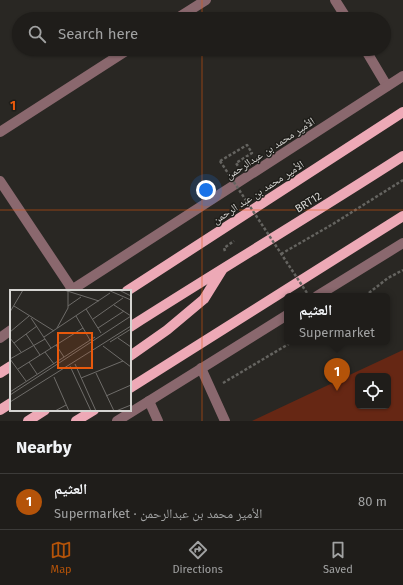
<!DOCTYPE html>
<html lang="en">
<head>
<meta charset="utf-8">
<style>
	body { margin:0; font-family:"Fira Sans","Noto Naskh Arabic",sans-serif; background:#272623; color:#f1f3f6 }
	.controls { position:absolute; right:12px; bottom:12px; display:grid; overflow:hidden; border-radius:6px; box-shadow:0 1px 3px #0004 }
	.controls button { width:36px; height:36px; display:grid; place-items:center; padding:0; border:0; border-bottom:1px solid #3c3b39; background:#1f1d1a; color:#f1f3f6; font:20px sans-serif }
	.you { position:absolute; left:206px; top:190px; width:14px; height:14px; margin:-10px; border:3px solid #fff; border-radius:50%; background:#1a73e8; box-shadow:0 0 0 6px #1a73e833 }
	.badge { display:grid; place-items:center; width:26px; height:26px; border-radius:50%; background:#b45309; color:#fff; font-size:13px; font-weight:700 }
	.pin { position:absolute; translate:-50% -33px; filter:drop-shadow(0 1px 2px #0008) }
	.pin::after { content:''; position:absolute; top:21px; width:14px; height:12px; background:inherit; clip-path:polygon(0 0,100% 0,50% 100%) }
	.popup { position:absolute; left:284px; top:293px; width:106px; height:52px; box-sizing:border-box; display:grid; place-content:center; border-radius:6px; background:#1f1d1a; filter:drop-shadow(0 1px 3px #0005); font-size:13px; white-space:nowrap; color:#a1a2a2 }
	.popup b { font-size:15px; color:#f1f3f6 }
	.popup::after { content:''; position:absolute; left:50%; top:100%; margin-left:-8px; border:8px solid transparent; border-top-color:#1f1d1a }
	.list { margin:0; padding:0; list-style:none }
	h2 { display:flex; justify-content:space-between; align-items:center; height:52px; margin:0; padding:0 16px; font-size:17px }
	h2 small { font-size:13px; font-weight:400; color:#a1a2a2 }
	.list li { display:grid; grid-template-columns:26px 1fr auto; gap:12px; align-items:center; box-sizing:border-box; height:56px; padding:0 16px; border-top:1px solid #3c3b39 }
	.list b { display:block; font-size:15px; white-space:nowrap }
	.list p { margin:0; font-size:13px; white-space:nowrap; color:#a1a2a2 }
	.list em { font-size:13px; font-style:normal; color:#a1a2a2 }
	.icon { flex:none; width:22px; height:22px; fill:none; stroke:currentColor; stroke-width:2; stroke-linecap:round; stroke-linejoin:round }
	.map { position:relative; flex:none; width:403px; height:421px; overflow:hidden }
	.search { position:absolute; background:#1f1d1a; box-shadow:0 1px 3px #0004; left:12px; right:12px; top:12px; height:44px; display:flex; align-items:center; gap:10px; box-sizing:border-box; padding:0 14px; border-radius:22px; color:#a1a2a2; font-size:15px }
	.sheet { height:108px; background:#1f1d1a }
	nav { display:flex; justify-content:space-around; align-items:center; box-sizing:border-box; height:56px; border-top:1px solid #3c3b39; background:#1f1d1a; font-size:11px; color:#a1a2a2 }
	nav a { display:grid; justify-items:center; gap:2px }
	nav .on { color:#b45309 }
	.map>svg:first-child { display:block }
</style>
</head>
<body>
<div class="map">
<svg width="403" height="421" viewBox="0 0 403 421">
	<rect width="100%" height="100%" fill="#292723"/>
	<!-- building -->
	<path fill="#662714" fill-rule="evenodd" d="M403,350V421H252L358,371ZM358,376H388V406H358Z"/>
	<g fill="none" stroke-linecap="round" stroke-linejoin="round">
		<!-- path -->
		<g stroke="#656460" stroke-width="2.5" stroke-dasharray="3 2" stroke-linecap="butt">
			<polyline points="220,161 247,145 252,153 236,163 238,166"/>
			<polyline points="225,251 224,248 234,241"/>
			<polyline points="281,254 333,224 403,180"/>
			<polyline points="365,296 388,278 403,270"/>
			<polyline points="223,383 292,342"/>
		</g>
		<!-- minor -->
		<g stroke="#8a686e" stroke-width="10">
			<polyline points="335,0 347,19"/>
			<polyline points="176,19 206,0"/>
			<polyline points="365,49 387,86"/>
			<polyline points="0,132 129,49"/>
			<polyline points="0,181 72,289"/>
			<polyline points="70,291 403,76"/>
			<polyline points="317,296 403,243"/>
			<polyline points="0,338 11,330"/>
			<polyline points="201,368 225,421"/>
			<polyline points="149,401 158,421"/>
			<polyline points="117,421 287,315"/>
		</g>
		<!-- major -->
		<g stroke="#eda9b6" stroke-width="10">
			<polyline points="127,291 403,112"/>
			<path d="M130,327C221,269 313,214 403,156"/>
			<polyline points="130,356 167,330 204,299 222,270"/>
			<polyline points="0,373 11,366"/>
			<polyline points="130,388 403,216"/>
			<polyline points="0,410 11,403"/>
			<polyline points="28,421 45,410"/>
			<polyline points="76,421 94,410"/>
		</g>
		<!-- path-bridge -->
		<polyline stroke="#656460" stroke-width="2.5" stroke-dasharray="3 2" stroke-linecap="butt" points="220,161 309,296"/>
	</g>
	<!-- grid -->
	<path fill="none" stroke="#e8590c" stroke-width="1" stroke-opacity="0.55" d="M202,0V19M202,49V421M0,210H403"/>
	<g text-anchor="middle" stroke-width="3" stroke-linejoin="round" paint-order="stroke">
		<!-- street labels -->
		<g font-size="11" fill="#d5d4d1" stroke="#1f1e1a">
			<text transform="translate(270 148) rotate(-33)" y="4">الأمير محمد بن عبدالرحمن</text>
			<text transform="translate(258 192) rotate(-33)" y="4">الأمير محمد بن عبد الرحمن</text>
			<text transform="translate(308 202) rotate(-32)" y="4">BRT12</text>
		</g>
	</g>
	<!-- overview -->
	<g transform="translate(10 290)">
		<rect width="121" height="121" fill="#292723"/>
		<path fill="none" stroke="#6e6c69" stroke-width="1" d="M54,0L89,11M98,0L121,10M109,0L121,6M104,15L121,26M4,16L44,41M58,16L71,7M76,19L91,43M0,22L13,0M66,26L80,50M21,28L41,58M83,29L113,8M47,38L58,18V0M88,38L114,21M0,42L19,26M16,44L30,65M34,47L100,3M0,48L11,62M108,48L121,57M100,52L121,39M4,53L27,36M46,55L54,67M93,56L121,77M35,62L44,74M0,69L35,49M0,69L16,91M19,72L27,84M65,74L86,121M60,76L81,121M8,79L73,38M86,83L104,121M44,87L59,121M71,88L113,71M0,102L85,47M0,105L121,26M96,106L121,95M0,112L121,36M45,121L56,115M106,121L121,115"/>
		<path fill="#e8590c" fill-opacity="0.15" stroke="#e8590c" stroke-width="2" d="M48,43H82V78H48Z"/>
		<rect width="121" height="121" fill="none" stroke="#d5d4d1" stroke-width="2"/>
	</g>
	<g font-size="13" text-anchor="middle" font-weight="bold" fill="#e8590c" stroke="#1f1e1a" stroke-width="3" stroke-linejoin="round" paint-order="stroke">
		<text x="13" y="110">1</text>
	</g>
</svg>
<div class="controls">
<button><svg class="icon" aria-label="locate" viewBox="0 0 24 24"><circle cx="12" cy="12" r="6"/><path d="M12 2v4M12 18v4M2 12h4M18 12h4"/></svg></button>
</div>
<div class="you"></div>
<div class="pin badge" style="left:337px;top:391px">1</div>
<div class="popup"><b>العثيم</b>Supermarket</div>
<div class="search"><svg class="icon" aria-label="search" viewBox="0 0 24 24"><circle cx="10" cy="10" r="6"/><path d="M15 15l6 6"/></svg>Search here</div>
</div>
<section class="sheet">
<h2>Nearby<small></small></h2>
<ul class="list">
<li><span class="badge">1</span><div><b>العثيم</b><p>Supermarket · الأمير محمد بن عبدالرحمن</p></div><em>80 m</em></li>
</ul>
</section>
<nav>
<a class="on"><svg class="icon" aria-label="map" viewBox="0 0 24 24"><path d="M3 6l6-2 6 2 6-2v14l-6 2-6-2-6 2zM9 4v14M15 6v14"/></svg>Map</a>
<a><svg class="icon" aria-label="directions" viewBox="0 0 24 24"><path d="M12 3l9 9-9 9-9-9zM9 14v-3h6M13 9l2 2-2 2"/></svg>Directions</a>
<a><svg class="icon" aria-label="saved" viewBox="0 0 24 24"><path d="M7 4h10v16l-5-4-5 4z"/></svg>Saved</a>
</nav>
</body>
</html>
